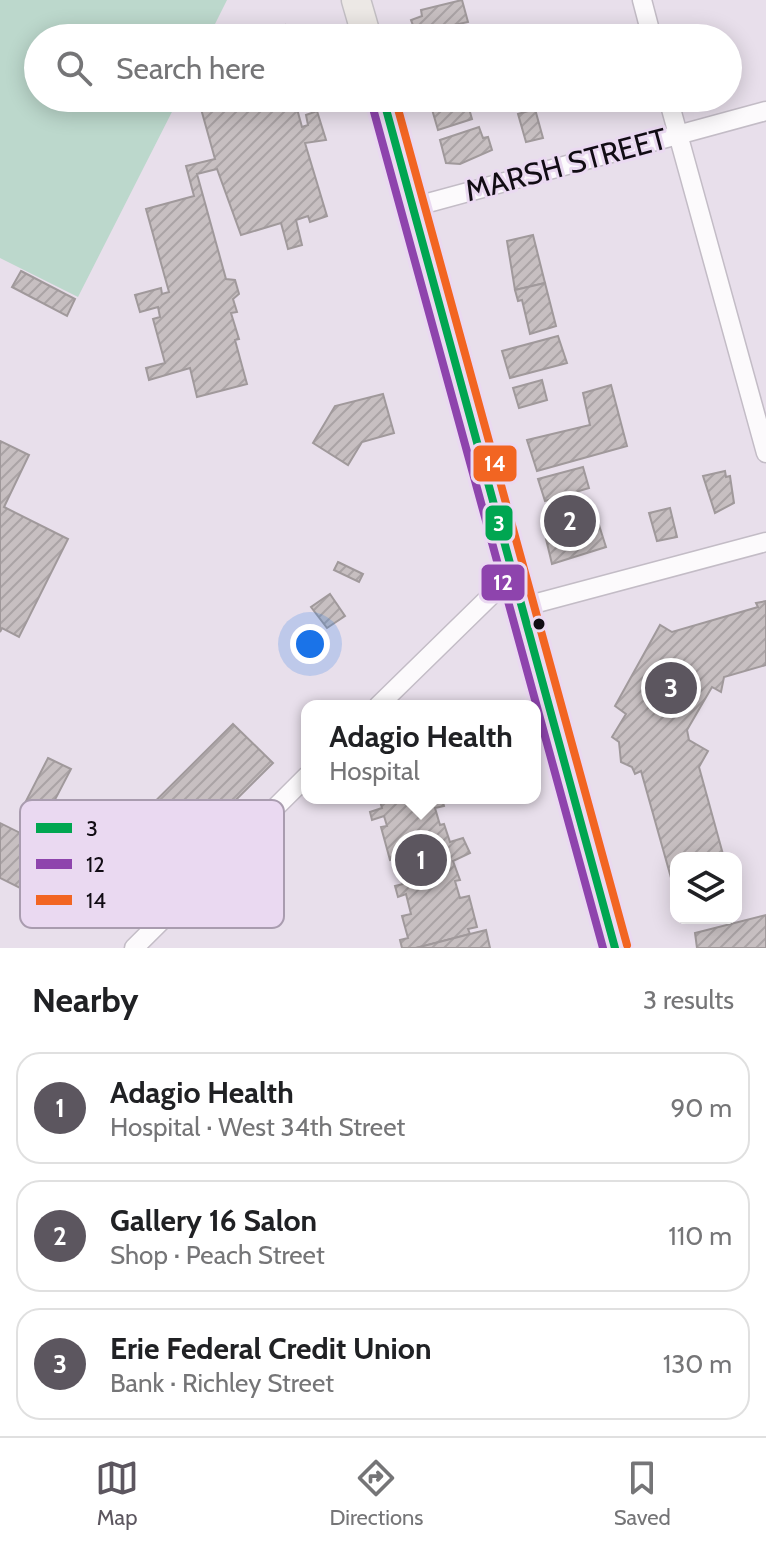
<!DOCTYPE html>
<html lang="en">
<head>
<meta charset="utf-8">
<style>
	body { margin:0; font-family:Cabin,sans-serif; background:#f6f6f6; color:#202124 }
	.controls { position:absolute; right:24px; bottom:24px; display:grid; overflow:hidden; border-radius:16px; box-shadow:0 4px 20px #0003 }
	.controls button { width:72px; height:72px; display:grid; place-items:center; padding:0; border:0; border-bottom:2px solid #e0e0e0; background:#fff; color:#202124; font:40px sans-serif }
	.you { position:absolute; left:310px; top:644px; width:28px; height:28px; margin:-20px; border:6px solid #fff; border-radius:50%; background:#1a73e8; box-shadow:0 0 0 12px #1a73e833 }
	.badge { display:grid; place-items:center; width:52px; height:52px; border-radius:50%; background:#5c565f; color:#fff; font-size:26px; font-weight:700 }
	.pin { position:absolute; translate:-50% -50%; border:4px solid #fff; box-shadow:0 2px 8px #0006 }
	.popup { position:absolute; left:301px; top:700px; width:240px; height:104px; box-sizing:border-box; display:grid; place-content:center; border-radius:16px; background:#fff; filter:drop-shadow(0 2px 6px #0005); font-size:26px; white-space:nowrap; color:#757577 }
	.popup b { font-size:30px; color:#202124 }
	.popup::after { content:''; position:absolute; left:50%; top:100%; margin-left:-16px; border:16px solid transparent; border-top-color:#fff }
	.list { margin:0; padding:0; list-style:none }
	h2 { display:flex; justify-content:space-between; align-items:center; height:104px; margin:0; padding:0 32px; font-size:34px }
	h2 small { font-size:26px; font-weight:400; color:#757577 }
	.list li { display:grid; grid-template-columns:52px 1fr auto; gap:24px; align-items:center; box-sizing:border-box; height:112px; margin:0 16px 16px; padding:0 16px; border:2px solid #e0e0e0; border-radius:24px }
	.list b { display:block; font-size:30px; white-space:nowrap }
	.list p { margin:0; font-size:26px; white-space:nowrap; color:#757577 }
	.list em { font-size:26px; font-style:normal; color:#757577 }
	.icon { flex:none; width:44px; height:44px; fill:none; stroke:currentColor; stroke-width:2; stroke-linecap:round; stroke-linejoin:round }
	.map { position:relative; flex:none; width:766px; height:948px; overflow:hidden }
	.search { position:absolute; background:#fff; box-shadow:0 4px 20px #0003; left:24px; right:24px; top:24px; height:88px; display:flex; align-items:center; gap:20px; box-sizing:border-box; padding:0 28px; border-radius:44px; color:#757577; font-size:30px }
	.sheet { height:488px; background:#fff }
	nav { display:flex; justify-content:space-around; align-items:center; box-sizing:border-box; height:112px; border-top:2px solid #e0e0e0; background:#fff; font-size:22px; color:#757577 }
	nav a { display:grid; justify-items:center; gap:4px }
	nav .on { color:#5c565f }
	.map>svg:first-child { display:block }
</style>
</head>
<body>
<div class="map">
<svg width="766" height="948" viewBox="0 0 766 948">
	<defs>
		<pattern id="building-hatch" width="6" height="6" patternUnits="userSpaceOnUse" patternTransform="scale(2)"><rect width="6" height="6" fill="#c7bfc1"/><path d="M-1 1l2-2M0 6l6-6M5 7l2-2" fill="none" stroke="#aaa3a5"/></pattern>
	</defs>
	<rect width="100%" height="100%" fill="#e8dfeb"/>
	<!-- garden -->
	<polygon fill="#bcd8cc" points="0,0 227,0 208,38 38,38 38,98 179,98 78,297 0,258"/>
	<!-- building -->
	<g fill="url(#building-hatch)" stroke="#a0999b" stroke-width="2">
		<polygon points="462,0 468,22 416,33 411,20 422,16 421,10"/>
		<polygon points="285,25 288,38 240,38"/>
		<polygon points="198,98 294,98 302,127 308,125 306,115 317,111 326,140 305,143 327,216 310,222 308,216 296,220 302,245 288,249 281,223 241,235 217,169 197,174 226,279 235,280 239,294 233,299 237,312 231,313 239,339 235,340 247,384 197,397 190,368 149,380 146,368 165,363 153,319 160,317 158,307 140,312 135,295 161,288 162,294 169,292 146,209 194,196 186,166 215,159"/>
		<polygon points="454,98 466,98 472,119 438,130 431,106"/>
		<polygon points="535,109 543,138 526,142 518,114"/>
		<polygon points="479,127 483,138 488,137 492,150 460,164 446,163 440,140"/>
		<polygon points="533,235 545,283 515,290 507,241"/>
		<polygon points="21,271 75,299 67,316 12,287"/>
		<polygon points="545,283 556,326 530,334 522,300 518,301 515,290"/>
		<polygon points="558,336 567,363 510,378 502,351"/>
		<polygon points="542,380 547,400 519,408 513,388"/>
		<polygon points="611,385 627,446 537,471 527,440 590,425 583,393"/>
		<polygon points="383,394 394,433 362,442 348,465 313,443 335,406"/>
		<polygon points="0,441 29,455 4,507 68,539 19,637 2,628 0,632"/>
		<polygon points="583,467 589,488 545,501 538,479"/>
		<polygon points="725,471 726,477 730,476 734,503 715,513 703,476"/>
		<polygon points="586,498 594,527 599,525 606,547 552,564 546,539 553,537 545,509"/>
		<polygon points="670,508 677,537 657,541 649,513"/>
		<polygon points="338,562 363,574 359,582 334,570"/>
		<polygon points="330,594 345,616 327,628 311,607"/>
		<polygon points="766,601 766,665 724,677 721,692 712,687 687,730 689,740 708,751 699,767 724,858 676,858 675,892 641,771 635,774 632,767 621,762 619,742 612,737 626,714 615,706 660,625 672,632 758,607 756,603"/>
		<polygon points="233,724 273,763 119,916 94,905 91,912 73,902 68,912 0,878 0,823 89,867"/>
		<polygon points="48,758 71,769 47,815 25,803"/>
		<polygon points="379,798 442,798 444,806 435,808 440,825 444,824 450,842 463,838 470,853 453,861 460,880 455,881 460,898 469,896 477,927 468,929 470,934 416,948 402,948 400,940 408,938 402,916 411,914 406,894 398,897 395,886 403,884 396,858 390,860 381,827 387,826 384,816 372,820 370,812 382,808"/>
		<polygon points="766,915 766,948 697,948 695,933"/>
		<polygon points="486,930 490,948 416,948 470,934"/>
	</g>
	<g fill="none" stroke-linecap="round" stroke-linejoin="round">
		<!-- street casing -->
		<g stroke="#c3bcc6" stroke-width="21">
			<g id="street">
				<polyline points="642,0 652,38"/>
				<polyline points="668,98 766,453"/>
				<polyline points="413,207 766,111"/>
				<polyline points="522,607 766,542"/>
				<polyline points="378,706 513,574"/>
				<polyline points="134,948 307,776"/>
			</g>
		</g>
		<!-- primary casing -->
		<g stroke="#c3bfc4" stroke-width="31">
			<g id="primary">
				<polyline points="356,0 367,38"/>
				<polyline points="383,98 615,948"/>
			</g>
		</g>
		<!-- street -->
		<use href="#street" stroke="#fcfafc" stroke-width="18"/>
		<!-- primary -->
		<use href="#primary" stroke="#ece8e5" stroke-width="28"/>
		<!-- bus-1 casing -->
		<g stroke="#ead9f1" stroke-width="14">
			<polyline id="bus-1" points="383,98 615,948"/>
		</g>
		<!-- bus-2 casing -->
		<g stroke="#ead9f1" stroke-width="14">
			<polyline id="bus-2" points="371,101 603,948"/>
		</g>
		<!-- bus-3 casing -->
		<g stroke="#ead9f1" stroke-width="14">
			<polyline id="bus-3" points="395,98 627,945"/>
		</g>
		<!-- bus-1 -->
		<use href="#bus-1" stroke="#00a651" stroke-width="8"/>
		<!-- bus-2 -->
		<use href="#bus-2" stroke="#8e44ad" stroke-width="8"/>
		<!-- bus-3 -->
		<use href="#bus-3" stroke="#f26522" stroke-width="8"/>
	</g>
	<!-- markers -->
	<circle fill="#110c14" stroke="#ead9f1" stroke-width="3" cx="539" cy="624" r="7"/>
	<g text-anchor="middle" stroke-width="6" stroke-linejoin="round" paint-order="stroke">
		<!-- street labels -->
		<g font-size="30" fill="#110c14" stroke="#ead9f1">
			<text transform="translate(566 165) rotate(-15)" y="10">MARSH STREET</text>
		</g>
	</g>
	<!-- legend -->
	<rect x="20" y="800" width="264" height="128" rx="12" fill="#ead9f1" stroke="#a99caf" stroke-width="2"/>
	<rect x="36" y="823" width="36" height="10" fill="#00a651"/>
	<rect x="36" y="859" width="36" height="10" fill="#8e44ad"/>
	<rect x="36" y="895" width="36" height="10" fill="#f26522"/>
	<g font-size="22" fill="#110c14">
		<text x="86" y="836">3</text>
		<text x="86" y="872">12</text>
		<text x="86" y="908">14</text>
	</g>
	<g stroke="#ead9f1" stroke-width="3">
		<rect x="472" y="444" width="46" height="39" rx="8" fill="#f26522"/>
		<rect x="484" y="504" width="30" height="38" rx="8" fill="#00a651"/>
		<rect x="480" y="563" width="46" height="39" rx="8" fill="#8e44ad"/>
	</g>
	<g font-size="22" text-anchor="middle" font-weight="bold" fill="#fff">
		<text x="495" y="471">14</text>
		<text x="499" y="531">3</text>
		<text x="503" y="590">12</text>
	</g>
</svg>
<div class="controls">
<button><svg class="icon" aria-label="layers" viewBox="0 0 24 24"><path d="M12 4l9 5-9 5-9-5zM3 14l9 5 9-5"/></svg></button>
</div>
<div class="you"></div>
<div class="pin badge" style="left:421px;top:860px">1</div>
<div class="popup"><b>Adagio Health</b>Hospital</div>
<div class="pin badge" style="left:570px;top:521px">2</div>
<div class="pin badge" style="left:671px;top:688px">3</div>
<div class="search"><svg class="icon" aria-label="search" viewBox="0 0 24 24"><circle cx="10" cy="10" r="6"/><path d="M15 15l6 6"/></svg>Search here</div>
</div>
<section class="sheet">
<h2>Nearby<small>3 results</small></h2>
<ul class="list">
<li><span class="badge">1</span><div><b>Adagio Health</b><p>Hospital · West 34th Street</p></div><em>90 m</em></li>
<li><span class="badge">2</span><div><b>Gallery 16 Salon</b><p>Shop · Peach Street</p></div><em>110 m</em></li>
<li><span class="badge">3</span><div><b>Erie Federal Credit Union</b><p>Bank · Richley Street</p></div><em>130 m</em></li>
</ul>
</section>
<nav>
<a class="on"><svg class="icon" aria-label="map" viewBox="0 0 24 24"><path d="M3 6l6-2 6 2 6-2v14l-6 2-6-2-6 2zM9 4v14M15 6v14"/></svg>Map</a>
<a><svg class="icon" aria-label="directions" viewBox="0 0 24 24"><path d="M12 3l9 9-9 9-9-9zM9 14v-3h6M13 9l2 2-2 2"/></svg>Directions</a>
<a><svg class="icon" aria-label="saved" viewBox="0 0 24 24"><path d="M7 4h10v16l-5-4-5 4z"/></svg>Saved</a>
</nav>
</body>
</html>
